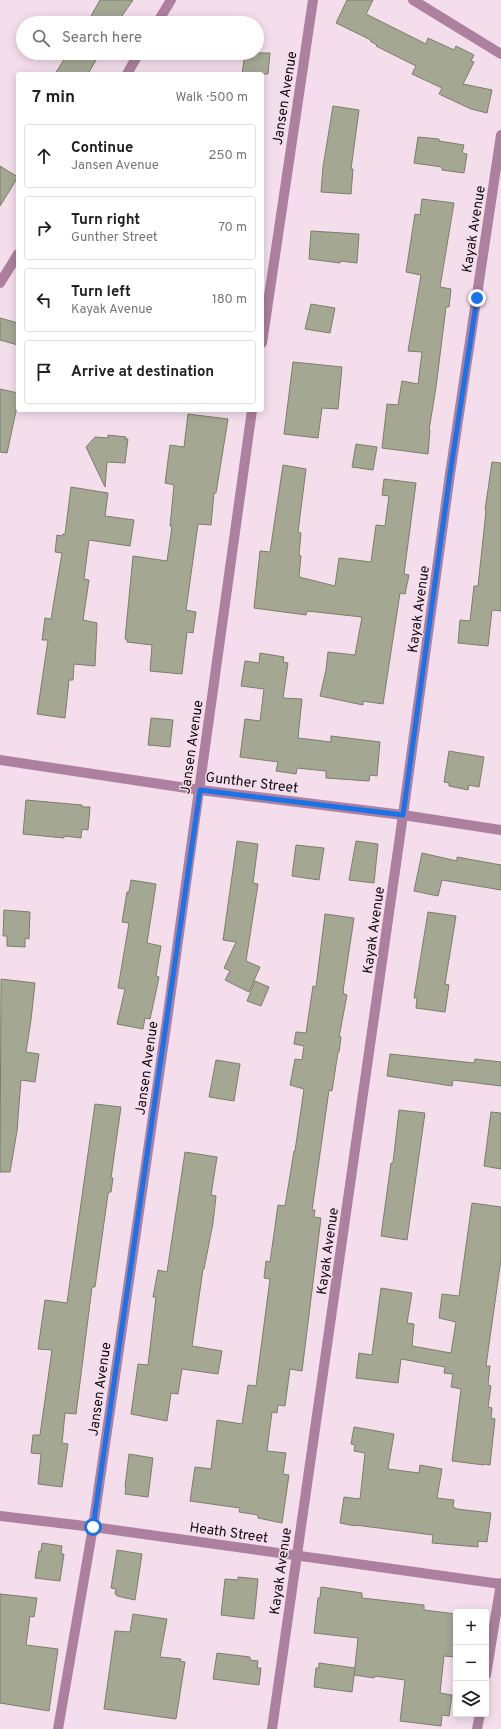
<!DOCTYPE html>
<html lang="en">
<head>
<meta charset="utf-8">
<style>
	body { margin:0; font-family:Overpass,sans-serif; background:#f6f6f6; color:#202124 }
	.controls { position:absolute; right:12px; bottom:12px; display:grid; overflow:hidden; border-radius:4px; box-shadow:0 2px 10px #0003 }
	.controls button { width:36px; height:36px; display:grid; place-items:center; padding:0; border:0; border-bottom:1px solid #e0e0e0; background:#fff; color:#202124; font:20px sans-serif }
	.stop { position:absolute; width:12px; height:12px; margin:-9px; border:3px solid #1a73e8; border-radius:50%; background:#fff }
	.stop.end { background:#1a73e8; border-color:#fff; box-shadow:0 1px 4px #0008 }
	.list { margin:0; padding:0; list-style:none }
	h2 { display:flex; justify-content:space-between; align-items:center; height:52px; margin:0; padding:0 16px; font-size:17px }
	h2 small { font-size:13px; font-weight:400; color:#757577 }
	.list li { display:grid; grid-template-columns:26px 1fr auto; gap:12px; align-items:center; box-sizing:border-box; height:64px; margin:0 8px 8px; padding:0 8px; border:1px solid #e0e0e0; border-radius:4px }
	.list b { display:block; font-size:15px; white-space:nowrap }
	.list p { margin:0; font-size:13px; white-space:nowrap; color:#757577 }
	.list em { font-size:13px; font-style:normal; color:#757577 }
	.icon { flex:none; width:22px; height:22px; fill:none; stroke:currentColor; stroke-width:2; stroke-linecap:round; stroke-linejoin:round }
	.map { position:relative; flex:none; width:501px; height:1729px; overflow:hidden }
	.search { position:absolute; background:#fff; box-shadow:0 2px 10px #0003; left:16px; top:16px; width:248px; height:44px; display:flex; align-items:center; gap:10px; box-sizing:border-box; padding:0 14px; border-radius:22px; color:#757577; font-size:15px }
	.panel { position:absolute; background:#fff; box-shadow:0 2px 10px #0003; left:16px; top:72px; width:248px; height:340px; border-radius:4px }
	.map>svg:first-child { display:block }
</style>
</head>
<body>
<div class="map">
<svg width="501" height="1729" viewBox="0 0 501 1729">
	<rect width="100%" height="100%" fill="#f4deec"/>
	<!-- building -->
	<g fill="#a4a893" stroke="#7a7f6a">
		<polygon points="100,0 133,0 117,23 87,23"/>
		<polygon points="347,0 373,0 366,14 426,44 428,38 454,50 456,46 474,55 471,61 474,62 463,84 492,90 487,113 471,109 439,94 442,88 412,74 416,66 376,46 377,45 370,41 371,40 336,23"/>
		<polygon points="68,53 100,53 88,74 55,74"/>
		<polygon points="245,53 270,53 268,74 242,74"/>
		<polygon points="333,106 359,110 351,169 353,169 351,194 321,192 323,167"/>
		<polygon points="418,137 439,139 439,141 464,145 462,153 467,154 464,173 442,170 442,167 414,163"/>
		<polygon points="0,166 18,177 0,206"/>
		<polygon points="422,199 454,203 440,287 451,289 449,307 446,307 436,387 429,430 430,430 428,454 382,448 387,404 398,405 402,381 418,384 422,352 408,351 421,275 406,272 415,214 420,215"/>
		<polygon points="311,231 359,234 357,263 340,261 340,263 309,259"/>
		<polygon points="311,304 335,308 330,333 305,329"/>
		<polygon points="0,318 18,323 18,345 0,340"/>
		<polygon points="293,362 342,367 338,409 322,408 318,438 284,434"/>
		<polygon points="0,389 18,393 18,402 7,453 0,452"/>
		<polygon points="188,414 228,419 216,493 214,493 211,525 198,524 186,610 196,612 193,633 187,632 182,674 150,671 152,645 127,642 127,639 125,639 133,556 167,561 172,527 170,526 174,485 165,483 170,445 184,447"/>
		<polygon points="108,435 126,437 125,439 128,439 125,463 107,462 105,487 86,447 95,437 108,438"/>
		<polygon points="356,444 377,447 373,470 352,467"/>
		<polygon points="492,462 501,463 501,611 492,610 488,646 458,643 460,620 470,621 474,586 478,586 486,511 485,510"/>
		<polygon points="283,465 306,469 298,532 301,533 299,555 301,556 299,577 335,586 339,558 371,562 376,525 385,526 389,496 382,495 384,479 416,483 404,574 409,575 405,594 400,593 383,704 363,701 363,705 320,696 326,670 328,652 355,655 362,617 307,611 306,615 254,608 260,551 270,552"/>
		<polygon points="71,487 108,493 105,516 134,520 130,546 89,540 84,579 89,580 83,620 97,623 95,666 74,664 73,680 69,680 65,718 37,714 48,640 42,640 45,618 51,619 62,553 55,552 57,535 62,536 63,534 65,534"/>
		<polygon points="260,653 284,657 283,662 288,663 283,698 302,699 298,738 331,742 331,736 380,742 377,776 370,775 369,781 326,778 326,771 297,768 296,774 276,771 278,762 240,757 245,719 260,721 264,689 241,686 245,661 259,663"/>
		<polygon points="151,718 173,720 170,747 148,745"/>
		<polygon points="449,751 484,757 479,787 469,785 468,790 449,786 449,783 444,782"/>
		<polygon points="26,800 82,805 82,807 90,807 88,830 82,829 81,838 64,836 64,838 23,834"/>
		<polygon points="237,841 258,844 253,883 258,884 246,961 260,967 249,992 225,980 230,971 224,968 236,942 223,940"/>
		<polygon points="356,841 378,844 374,883 349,880"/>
		<polygon points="296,845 324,848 319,880 292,876"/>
		<polygon points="422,853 457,861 457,857 501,865 501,890 442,880 438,896 414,891"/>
		<polygon points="131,880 156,884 147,943 161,946 156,976 159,977 155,996 150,1019 145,1018 143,1029 117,1024 125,989 118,988 129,923 122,922 127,892 129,892"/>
		<polygon points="4,910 30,912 29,939 25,938 25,947 7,946 7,936 3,936"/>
		<polygon points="428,912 456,916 445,984 449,985 445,1012 416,1008 417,998 414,998"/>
		<polygon points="325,914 354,918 343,991 344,994 347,995 339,1037 341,1037 339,1052 338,1052 332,1091 329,1090 312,1210 315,1210 314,1217 321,1218 302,1371 290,1369 285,1406 278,1405 277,1413 272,1412 267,1451 286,1453 283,1474 289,1475 282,1523 258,1518 258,1515 239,1512 240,1508 190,1501 195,1467 211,1469 217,1420 242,1424 248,1385 256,1386 270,1279 264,1278 266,1261 270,1262 278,1205 285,1206 294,1151 295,1151 304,1089 290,1085 295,1059 302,1060 304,1046 294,1044 296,1032 306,1033 313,986 316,987"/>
		<polygon points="1,979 35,983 31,1020 26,1052 39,1054 35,1082 21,1080 17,1131 10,1172 0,1172"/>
		<polygon points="255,981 269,987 261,1006 247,1001"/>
		<polygon points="390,1054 474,1063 475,1059 501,1062 501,1086 453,1080 452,1086 387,1076"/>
		<polygon points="216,1060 240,1064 234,1101 209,1097"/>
		<polygon points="95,1104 121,1107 111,1178 113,1178 111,1192 109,1192 108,1194 95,1287 92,1287 76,1414 65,1413 62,1443 68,1444 62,1487 38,1484 41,1454 31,1453 33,1435 40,1435 52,1350 38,1349 45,1300 67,1303"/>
		<polygon points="399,1110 425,1113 407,1240 381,1236 391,1163 393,1163"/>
		<polygon points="491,1112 501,1113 501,1169 484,1166"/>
		<polygon points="185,1152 217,1157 211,1195 216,1196 213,1223 204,1269 203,1269 192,1346 222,1351 218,1374 182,1369 178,1394 171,1393 167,1421 131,1414 138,1364 148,1365 156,1297 153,1297 158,1270 167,1272"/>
		<polygon points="472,1203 501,1207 501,1259 486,1366 490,1366 488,1385 491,1386 488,1407 492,1408 491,1418 495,1419 490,1465 484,1464 484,1465 452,1461 461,1389 451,1387 453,1374 444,1373 445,1367 401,1359 398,1383 356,1378 359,1353 372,1355 381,1288 412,1293 407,1323 414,1324 412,1346 451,1353 456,1322 439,1318 442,1294 459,1296"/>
		<polygon points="354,1427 394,1434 388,1469 419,1473 420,1465 442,1469 437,1498 454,1500 453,1507 457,1509 491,1513 487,1542 478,1541 478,1547 432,1543 433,1535 355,1525 355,1526 340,1523 344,1497 360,1499 365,1453 354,1451 355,1445 351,1444"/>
		<polygon points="129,1454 153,1458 148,1497 125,1494 126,1487 125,1487"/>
		<polygon points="42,1543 62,1546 61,1554 64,1554 60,1581 35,1578 39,1551 41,1551"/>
		<polygon points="117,1550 142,1554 135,1600 117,1596 117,1595 115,1594 116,1589 111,1588"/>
		<polygon points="238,1577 258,1579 254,1619 221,1615 225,1579 238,1580"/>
		<polygon points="321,1587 362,1593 362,1598 424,1605 424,1610 456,1614 456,1657 444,1656 440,1693 452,1695 449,1716 442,1715 441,1726 400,1721 405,1680 375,1676 374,1678 354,1675 358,1638 314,1633 318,1598 320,1598"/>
		<polygon points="0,1594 37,1598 34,1617 30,1616 26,1645 58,1649 49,1711 0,1703"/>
		<polygon points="133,1614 167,1619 160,1657 181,1659 180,1661 185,1662 176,1719 104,1709 115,1631 130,1632"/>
		<polygon points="217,1653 250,1657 250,1660 258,1661 257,1668 261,1668 259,1685 213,1679"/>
		<polygon points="319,1663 355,1668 352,1692 314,1687 316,1668 319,1668"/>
	</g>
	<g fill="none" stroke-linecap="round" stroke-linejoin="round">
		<!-- minor -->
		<g stroke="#ac809e" stroke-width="10">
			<polyline points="413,0 501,54"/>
			<polyline points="157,23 171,0"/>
			<polyline points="127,74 139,53"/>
			<polyline points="0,283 18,254"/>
			<polyline points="262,343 313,0"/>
			<polyline points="0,760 200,790 403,815 501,830"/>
			<polyline points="0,1516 93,1527 501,1584"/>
			<polyline points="486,1675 501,1583"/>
			<polyline points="58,1729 93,1527 167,1020 252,410"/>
			<polyline points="272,1729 403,815 450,474 501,135"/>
			<polyline points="477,1729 480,1714"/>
		</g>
	</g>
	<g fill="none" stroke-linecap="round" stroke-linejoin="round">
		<!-- route -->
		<polyline stroke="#1a73e8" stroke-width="5" points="93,1527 200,790 403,815 450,474 477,298"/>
	</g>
	<g text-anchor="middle" stroke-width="3" stroke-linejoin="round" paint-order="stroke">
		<!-- street labels -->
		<g font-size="14" fill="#10090e" stroke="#f4deec">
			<text transform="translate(284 98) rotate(-81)" y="5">Jansen Avenue</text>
			<text transform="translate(473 229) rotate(-81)" y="5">Kayak Avenue</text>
			<text transform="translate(418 609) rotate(-82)" y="5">Kayak Avenue</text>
			<text transform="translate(191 747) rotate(-82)" y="5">Jansen Avenue</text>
			<text transform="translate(252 782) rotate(7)" y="5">Gunther Street</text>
			<text transform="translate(373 930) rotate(-82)" y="5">Kayak Avenue</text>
			<text transform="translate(146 1068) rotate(-82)" y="5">Jansen Avenue</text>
			<text transform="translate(327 1251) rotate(-82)" y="5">Kayak Avenue</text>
			<text transform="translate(99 1389) rotate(-82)" y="5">Jansen Avenue</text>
			<text transform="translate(229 1532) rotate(8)" y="5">Heath Street</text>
			<text transform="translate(280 1571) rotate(-82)" y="5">Kayak Avenue</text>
		</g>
	</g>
</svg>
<div class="controls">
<button>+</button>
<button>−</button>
<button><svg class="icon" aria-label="layers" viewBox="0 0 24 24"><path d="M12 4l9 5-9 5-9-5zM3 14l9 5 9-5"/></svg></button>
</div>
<div class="stop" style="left:93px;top:1527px"></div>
<div class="stop end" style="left:477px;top:298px"></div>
<div class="search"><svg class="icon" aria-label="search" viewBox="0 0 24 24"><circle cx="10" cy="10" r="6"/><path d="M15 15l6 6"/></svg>Search here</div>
<section class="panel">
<h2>7 min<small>Walk · 500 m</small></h2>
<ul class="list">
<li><svg class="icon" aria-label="ahead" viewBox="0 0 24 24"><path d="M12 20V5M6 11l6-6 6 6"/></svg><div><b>Continue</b><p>Jansen Avenue</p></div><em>250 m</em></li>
<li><svg class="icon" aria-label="right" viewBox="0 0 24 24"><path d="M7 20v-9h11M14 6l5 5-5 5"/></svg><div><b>Turn right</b><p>Gunther Street</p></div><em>70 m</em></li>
<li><svg class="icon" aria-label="left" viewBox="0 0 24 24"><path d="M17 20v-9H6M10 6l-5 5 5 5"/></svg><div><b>Turn left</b><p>Kayak Avenue</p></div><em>180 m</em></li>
<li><svg class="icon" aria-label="arrive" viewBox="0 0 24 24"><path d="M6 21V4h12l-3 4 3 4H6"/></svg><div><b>Arrive at destination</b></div></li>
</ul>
</section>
</div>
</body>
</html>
